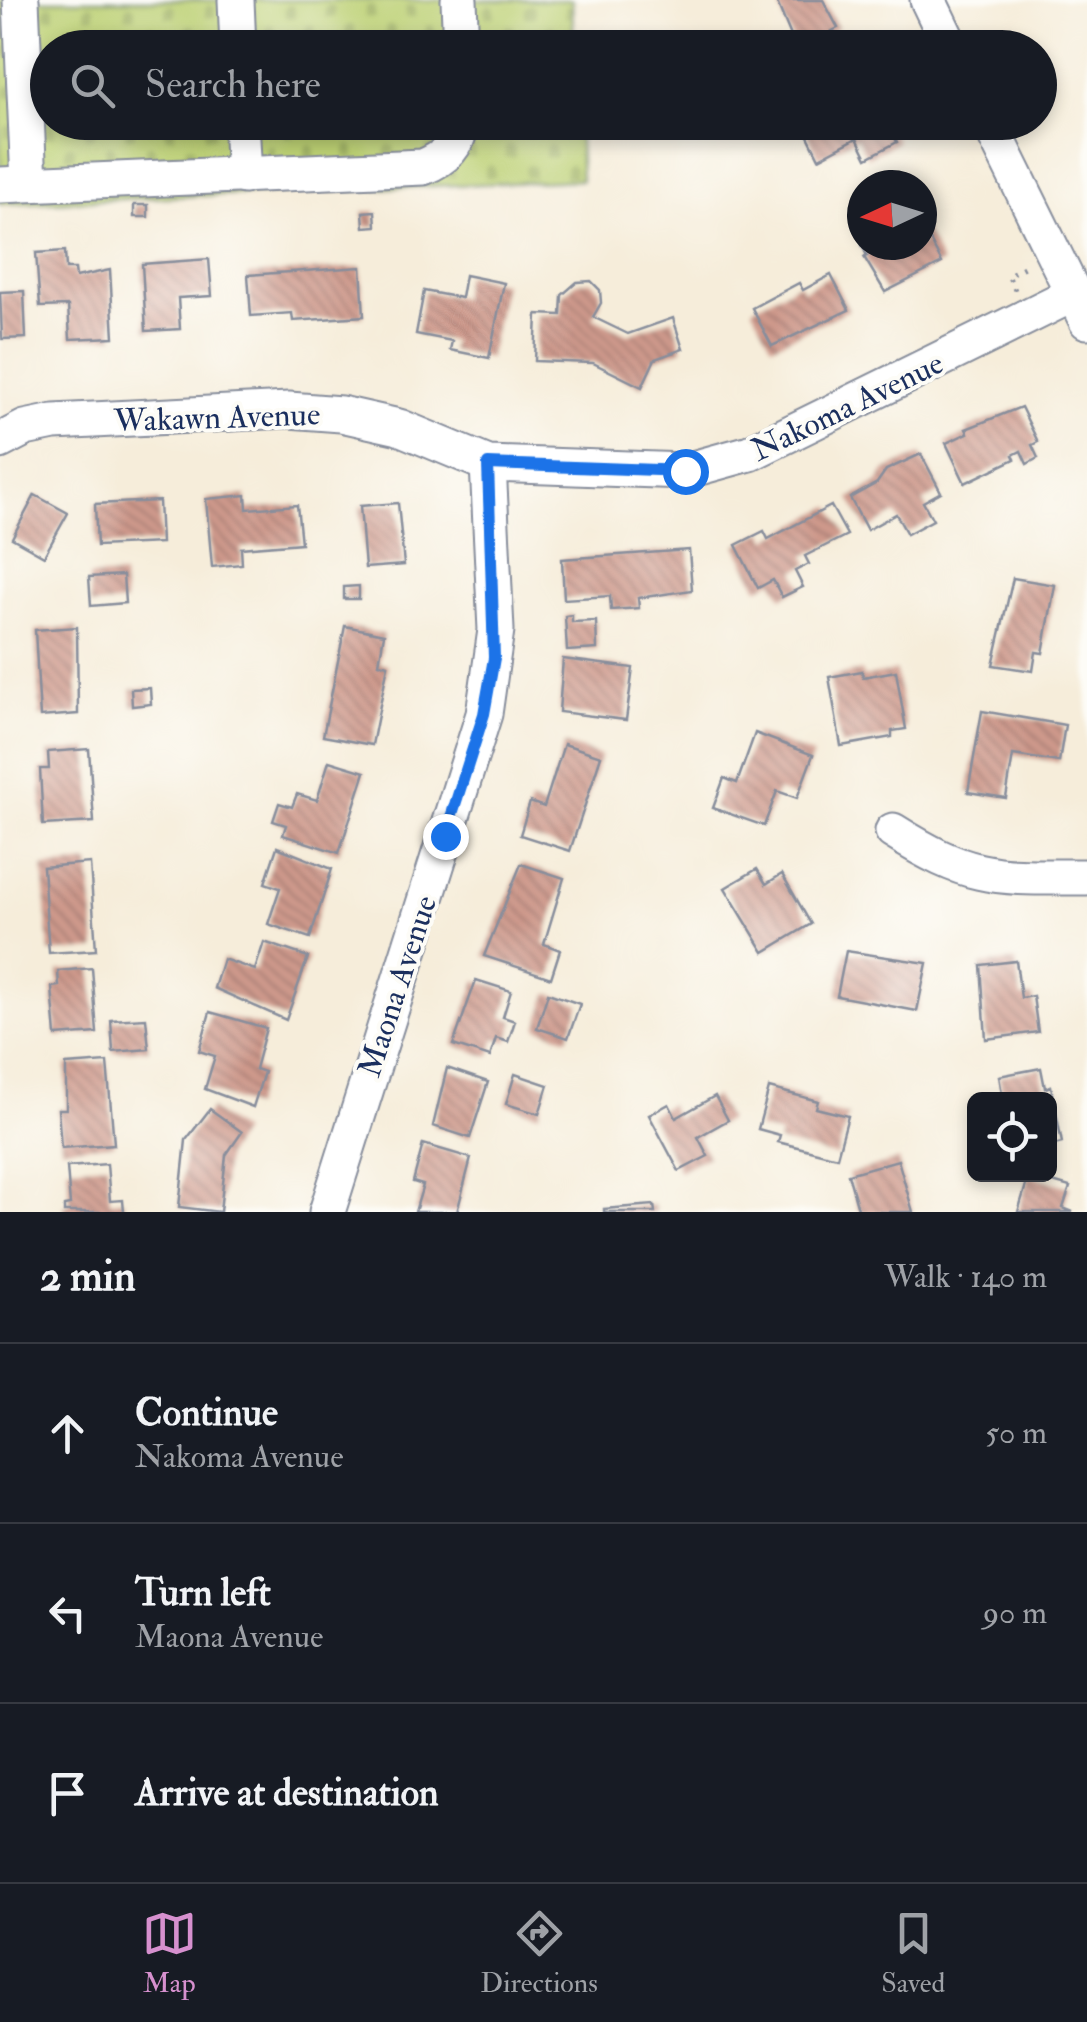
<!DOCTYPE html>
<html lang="en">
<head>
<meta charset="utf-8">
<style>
	body { margin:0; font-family:"IM FELL Double Pica",serif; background:#242831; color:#f1f3f6 }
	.controls { position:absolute; right:30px; bottom:30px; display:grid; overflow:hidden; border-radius:15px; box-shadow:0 5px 15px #0003 }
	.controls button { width:90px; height:90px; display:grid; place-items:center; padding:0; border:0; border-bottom:2px solid #363941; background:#171b24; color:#f1f3f6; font:50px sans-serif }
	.compass { position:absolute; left:847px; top:170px; width:90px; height:90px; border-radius:50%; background:#171b24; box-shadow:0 5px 15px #0003; rotate:266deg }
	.stop { position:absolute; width:30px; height:30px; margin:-22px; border:8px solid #1a73e8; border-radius:50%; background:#fff }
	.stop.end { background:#1a73e8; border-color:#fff; box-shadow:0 2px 10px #0008 }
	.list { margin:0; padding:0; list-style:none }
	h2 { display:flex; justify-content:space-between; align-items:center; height:130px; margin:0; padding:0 40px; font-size:42px }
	h2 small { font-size:32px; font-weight:400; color:#9ea1a6 }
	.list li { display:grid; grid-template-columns:65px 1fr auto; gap:30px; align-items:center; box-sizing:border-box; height:180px; padding:0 40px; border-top:2px solid #363941 }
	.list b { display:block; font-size:38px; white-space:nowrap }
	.list p { margin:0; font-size:32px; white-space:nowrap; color:#9ea1a6 }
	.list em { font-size:32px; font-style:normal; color:#9ea1a6 }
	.icon { flex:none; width:55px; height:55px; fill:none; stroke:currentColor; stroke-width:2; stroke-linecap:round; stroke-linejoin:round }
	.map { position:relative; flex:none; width:1087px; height:1212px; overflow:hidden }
	.search { position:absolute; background:#171b24; box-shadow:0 5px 15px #0003; left:30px; right:30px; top:30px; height:110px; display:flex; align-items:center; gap:25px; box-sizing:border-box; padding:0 35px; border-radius:55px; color:#9ea1a6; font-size:38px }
	.sheet { height:670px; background:#171b24 }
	nav { display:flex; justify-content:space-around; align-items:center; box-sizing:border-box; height:140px; border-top:2px solid #363941; background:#171b24; font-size:28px; color:#9ea1a6 }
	nav a { display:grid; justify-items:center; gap:5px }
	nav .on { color:#d690ce }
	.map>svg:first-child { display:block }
</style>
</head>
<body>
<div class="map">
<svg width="1087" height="1212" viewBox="0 0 1087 1212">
	<defs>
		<pattern id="cemetery-stones" width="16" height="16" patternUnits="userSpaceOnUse" patternTransform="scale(2.5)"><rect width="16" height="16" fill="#bcd073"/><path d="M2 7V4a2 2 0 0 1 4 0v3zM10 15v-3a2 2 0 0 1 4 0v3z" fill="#a1b366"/></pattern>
		<pattern id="building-back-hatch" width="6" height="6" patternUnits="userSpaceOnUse" patternTransform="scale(2.5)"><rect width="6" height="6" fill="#ce998b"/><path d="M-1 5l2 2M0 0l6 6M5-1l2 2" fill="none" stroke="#a67d75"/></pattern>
	</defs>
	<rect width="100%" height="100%" fill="#fdfcf7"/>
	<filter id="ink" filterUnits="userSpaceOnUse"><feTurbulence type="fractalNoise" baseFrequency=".01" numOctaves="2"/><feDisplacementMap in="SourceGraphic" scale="20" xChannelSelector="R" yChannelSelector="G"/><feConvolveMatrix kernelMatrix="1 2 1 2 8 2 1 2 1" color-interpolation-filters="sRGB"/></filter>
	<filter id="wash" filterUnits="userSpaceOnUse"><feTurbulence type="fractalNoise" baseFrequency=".0048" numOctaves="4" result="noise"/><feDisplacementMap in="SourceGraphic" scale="40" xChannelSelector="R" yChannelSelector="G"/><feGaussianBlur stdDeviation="2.25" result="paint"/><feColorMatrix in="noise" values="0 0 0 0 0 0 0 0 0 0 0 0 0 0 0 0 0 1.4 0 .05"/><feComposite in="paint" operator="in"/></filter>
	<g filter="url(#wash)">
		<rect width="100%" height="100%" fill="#f6edda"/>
		<!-- cemetery -->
		<polygon fill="url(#cemetery-stones)" stroke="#6c8068" stroke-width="2.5" points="0,0 572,0 574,47 48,48 48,122 578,123 581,180 0,204"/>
		<g id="blocks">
			<!-- building -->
			<g fill="url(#building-back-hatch)">
				<polygon points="776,0 823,0 838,28 832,31 841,48 796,48"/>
				<polygon points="595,39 599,48 576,48 576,47"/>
				<polygon points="801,122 887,122 897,142 867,158 857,138 819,158"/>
				<rect x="134" y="205" width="14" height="12"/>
				<polygon points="375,211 376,226 364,227 363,212"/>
				<polygon points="922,225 942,263 885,292 864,257 867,256 862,245 922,245"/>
				<polygon points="65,251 66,269 75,269 76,277 110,270 114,337 70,339 68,306 40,307 36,253"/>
				<polygon points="209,259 212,296 178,298 180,329 146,331 142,264"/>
				<polygon points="361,267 364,316 293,321 292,313 251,316 248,275"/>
				<polygon points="465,275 504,283 489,358 450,350 452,341 416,334 424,291 461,298"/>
				<polygon points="831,275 849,310 772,346 752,308 799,283 803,290"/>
				<polygon points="591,281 600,290 601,303 593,317 628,334 673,318 683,349 655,359 642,387 593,363 535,361 537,314 561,315 562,295 577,282"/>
				<polygon points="24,291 26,338 2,339 0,292"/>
				<polygon points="1021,407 1038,442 1032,445 1038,458 1027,464 1021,451 1013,455 1015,459 965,483 946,443 968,433 966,429"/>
				<polygon points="921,454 941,492 923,502 933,520 907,534 896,514 867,530 850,498 877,483 886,470"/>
				<polygon points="35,495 68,513 44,556 12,538"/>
				<polygon points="246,495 247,509 297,505 301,543 241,548 242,564 212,567 206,499"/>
				<polygon points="159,501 161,543 97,546 95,504"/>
				<polygon points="398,503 404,565 365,568 360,506"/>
				<polygon points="831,506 847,535 805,556 809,564 795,571 803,587 782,597 773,580 758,588 736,545 764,531 768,539"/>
				<polygon points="689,550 692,590 638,598 639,608 611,610 610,596 564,599 562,559"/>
				<polygon points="123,575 125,603 91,606 89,577"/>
				<polygon points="1013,578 1055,585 1043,653 1036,652 1033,671 993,665"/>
				<polygon points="359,586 359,599 344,599 344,587"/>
				<polygon points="572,615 572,622 596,621 597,649 567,651 565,616"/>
				<polygon points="345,626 384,634 379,663 388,665 372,745 323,736"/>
				<polygon points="77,627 78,714 40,717 35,630"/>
				<polygon points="563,659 633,668 626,720 559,712"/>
				<polygon points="862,671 863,677 896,671 906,729 892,731 892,737 841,746 829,677"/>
				<polygon points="150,688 151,704 132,706 131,689"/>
				<polygon points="982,711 1065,725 1059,762 1013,755 1006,798 968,792"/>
				<polygon points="755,733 813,755 797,798 777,791 764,826 713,808 724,778 737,783"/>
				<polygon points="564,744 601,756 570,851 520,835 530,802 544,807"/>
				<polygon points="89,749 94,822 43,825 40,769 49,769 48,752"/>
				<polygon points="329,761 365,772 339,853 283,835 286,825 273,821 279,803 292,807 297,794 317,800"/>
				<polygon points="277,847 332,869 310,938 268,924 280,888 265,883"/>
				<polygon points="90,863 96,950 49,953 43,867"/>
				<polygon points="521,864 564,878 544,944 560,950 551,978 484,956"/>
				<polygon points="757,869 766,884 782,874 811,924 764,952 725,888"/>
				<polygon points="264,942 308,957 286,1020 214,988 223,959 255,970"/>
				<polygon points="846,951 927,963 917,1011 837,996"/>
				<polygon points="1016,961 1021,998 1033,996 1038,1032 986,1039 981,965"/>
				<polygon points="92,968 97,1033 56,1036 52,987 59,986 58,971"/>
				<polygon points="476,980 511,991 503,1017 515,1021 508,1042 496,1038 490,1057 453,1045"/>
				<polygon points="548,993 580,1004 568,1038 537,1028"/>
				<polygon points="210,1012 266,1028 255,1069 264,1072 253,1107 205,1089 215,1056 199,1051"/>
				<polygon points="146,1018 149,1049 113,1052 111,1020"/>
				<polygon points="107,1062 114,1144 61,1148 58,1109 66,1109 66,1065"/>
				<polygon points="447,1068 488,1082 470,1138 433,1126"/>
				<polygon points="1041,1068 1045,1088 1051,1086 1062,1143 1050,1146 1050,1100 1003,1100 999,1076"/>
				<polygon points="515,1074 548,1085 539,1114 506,1104"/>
				<polygon points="769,1088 818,1101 816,1108 848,1116 837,1157 778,1142 780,1135 758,1129"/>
				<polygon points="715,1096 728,1120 698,1137 708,1156 679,1171 649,1115 669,1104 676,1118"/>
				<polygon points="210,1109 242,1132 226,1155 220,1212 179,1207 186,1140"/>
				<polygon points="423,1144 471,1158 457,1212 415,1212 423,1185 413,1182"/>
				<polygon points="898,1160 913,1212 859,1212 848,1174"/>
				<polygon points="107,1164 110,1201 123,1200 124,1212 64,1212 64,1206 70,1205 67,1167"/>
				<polygon points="1029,1175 1070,1187 1063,1208 1073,1212 1018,1212"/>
				<polygon points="654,1205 655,1212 604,1212 604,1209"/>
			</g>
		</g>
	</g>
	<g filter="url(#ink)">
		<use href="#blocks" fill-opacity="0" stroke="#888e9c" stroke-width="2.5"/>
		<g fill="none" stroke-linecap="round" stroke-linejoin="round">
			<!-- minor casing -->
			<g stroke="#888e9c" stroke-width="39">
				<g id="minor">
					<polyline points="21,0 29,183"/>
					<polyline points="236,0 238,48"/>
					<polyline points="459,0 461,48"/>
					<polyline points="928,0 951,48"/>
					<polyline points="241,122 244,176"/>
					<polyline points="989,122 1087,321"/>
					<path d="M0,185L423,167C446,158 457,146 462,122"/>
					<polyline points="0,441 25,428 54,422 289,410 341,414 399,427 488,464 685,471 750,453 1073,294"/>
					<path d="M893,831C972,881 996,877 1087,877"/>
					<polyline points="327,1212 484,714 496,630 488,464"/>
				</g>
			</g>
			<!-- path -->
			<polyline stroke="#888e9c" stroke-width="5" stroke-dasharray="2.5 8" stroke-linecap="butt" points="1015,290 1008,275 1028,265"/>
			<!-- minor -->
			<use href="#minor" stroke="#fff" stroke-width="35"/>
		</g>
	</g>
	<g fill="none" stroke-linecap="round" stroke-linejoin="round" filter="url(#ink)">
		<!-- route -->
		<polyline stroke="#1a73e8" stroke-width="12" points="445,836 484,714 494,658 488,464 685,471"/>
	</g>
	<g text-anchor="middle" stroke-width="8" stroke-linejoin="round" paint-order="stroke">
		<!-- street labels -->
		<g font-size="32" fill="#1b2f5e" stroke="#fdfcf7">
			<text transform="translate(847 406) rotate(-26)" y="11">Nakoma Avenue</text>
			<text transform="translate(217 417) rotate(-2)" y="11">Wakawn Avenue</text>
			<text transform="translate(397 986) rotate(-72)" y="11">Maona Avenue</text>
		</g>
	</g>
</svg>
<div class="controls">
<button><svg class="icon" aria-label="locate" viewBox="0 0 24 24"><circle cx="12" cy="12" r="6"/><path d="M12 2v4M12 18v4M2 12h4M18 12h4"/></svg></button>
</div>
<svg class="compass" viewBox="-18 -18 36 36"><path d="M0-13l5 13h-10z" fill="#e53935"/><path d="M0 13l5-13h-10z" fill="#9ea1a6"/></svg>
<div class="stop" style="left:685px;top:471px"></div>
<div class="stop end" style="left:445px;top:836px"></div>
<div class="search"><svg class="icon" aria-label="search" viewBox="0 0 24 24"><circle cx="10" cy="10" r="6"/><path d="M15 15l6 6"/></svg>Search here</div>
</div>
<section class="sheet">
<h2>2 min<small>Walk · 140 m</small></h2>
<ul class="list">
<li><svg class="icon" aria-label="ahead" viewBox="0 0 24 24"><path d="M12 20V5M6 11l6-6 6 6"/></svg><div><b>Continue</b><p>Nakoma Avenue</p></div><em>50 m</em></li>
<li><svg class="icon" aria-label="left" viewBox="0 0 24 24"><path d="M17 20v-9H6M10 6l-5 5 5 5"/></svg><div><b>Turn left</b><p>Maona Avenue</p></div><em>90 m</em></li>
<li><svg class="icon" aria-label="arrive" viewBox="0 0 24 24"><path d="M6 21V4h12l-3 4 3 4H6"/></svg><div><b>Arrive at destination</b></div></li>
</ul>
</section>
<nav>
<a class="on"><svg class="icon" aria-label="map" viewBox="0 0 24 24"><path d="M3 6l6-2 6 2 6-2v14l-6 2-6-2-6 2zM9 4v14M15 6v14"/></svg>Map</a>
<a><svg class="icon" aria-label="directions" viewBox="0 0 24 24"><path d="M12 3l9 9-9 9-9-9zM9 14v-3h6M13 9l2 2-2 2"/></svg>Directions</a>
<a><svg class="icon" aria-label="saved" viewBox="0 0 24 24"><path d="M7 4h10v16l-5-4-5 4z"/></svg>Saved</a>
</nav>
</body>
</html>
